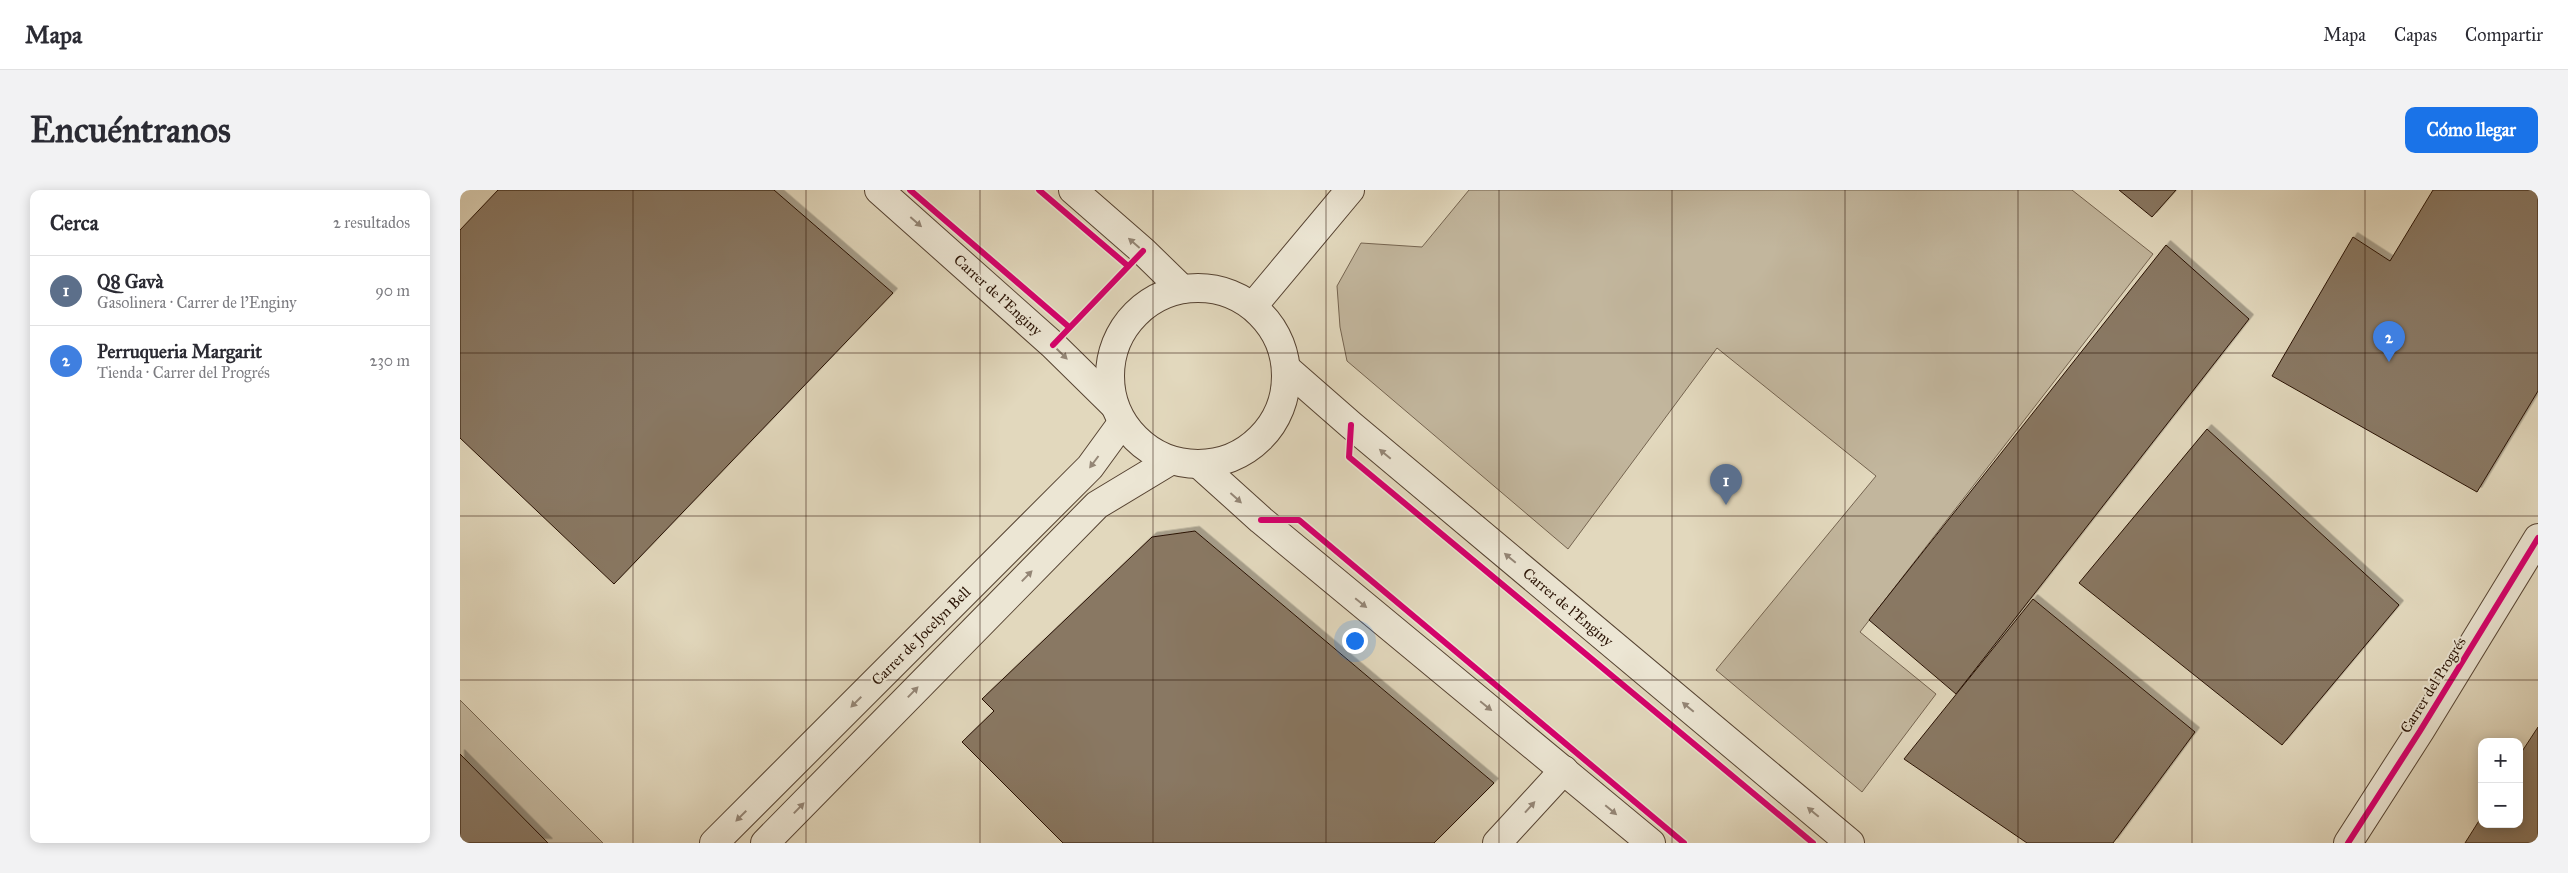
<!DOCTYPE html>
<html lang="es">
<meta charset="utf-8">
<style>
:root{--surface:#fff;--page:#f2f2f3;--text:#2b2b33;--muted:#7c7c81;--line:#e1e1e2;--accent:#1a73e8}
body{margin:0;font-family:"IM FELL Great Primer",serif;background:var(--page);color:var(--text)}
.controls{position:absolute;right:15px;bottom:15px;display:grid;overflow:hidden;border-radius:10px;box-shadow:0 2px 12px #0003}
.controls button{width:45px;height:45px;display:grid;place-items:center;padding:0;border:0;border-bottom:1px solid var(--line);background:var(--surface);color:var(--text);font:25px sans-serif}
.you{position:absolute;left:894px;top:450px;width:18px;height:18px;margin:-12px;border:4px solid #fff;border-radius:50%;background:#1a73e8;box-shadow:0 0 0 8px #1a73e833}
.badge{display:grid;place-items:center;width:32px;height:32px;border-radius:50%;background:var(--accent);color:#fff;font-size:16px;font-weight:700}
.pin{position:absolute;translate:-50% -41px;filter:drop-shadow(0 1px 2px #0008)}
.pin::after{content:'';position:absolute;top:26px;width:18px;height:15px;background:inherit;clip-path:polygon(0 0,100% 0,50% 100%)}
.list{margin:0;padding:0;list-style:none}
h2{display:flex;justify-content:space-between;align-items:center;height:65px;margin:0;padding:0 20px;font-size:21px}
h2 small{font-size:16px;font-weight:400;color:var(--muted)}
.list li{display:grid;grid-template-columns:32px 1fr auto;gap:15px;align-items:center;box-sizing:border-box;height:70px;padding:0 20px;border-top:1px solid var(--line)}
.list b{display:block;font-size:19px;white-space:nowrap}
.list p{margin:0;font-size:16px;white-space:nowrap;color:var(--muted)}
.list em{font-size:16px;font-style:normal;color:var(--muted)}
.map{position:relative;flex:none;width:2078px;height:653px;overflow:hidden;border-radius:10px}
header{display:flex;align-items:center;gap:30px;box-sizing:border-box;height:70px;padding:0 25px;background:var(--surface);border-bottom:1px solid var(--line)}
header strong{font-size:24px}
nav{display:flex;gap:28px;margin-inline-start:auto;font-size:18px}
.intro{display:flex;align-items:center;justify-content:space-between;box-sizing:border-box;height:120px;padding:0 30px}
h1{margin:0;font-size:35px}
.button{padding:12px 22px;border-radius:10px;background:var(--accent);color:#fff;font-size:18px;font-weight:700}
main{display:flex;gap:30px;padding:0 30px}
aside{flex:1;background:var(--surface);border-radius:10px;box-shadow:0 2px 12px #0003}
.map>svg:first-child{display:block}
.green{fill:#c2b69d;stroke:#756450}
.building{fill:#897864;stroke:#281103;filter:url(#shadow)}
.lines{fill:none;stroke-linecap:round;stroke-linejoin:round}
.minor-casing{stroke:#564332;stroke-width:30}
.minor{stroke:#ece6d4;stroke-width:28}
.cycleway-casing{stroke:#ece6d4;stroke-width:9}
.cycleway{stroke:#d6006c;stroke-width:6}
.oneway{fill:#948676}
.grid{fill:none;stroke:#281103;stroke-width:1;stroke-opacity:0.55}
.labels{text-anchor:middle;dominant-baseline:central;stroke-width:4;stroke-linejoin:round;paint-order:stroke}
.street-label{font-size:15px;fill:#281103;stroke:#ece6d4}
</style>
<header>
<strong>Mapa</strong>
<nav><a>Mapa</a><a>Capas</a><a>Compartir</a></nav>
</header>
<div class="intro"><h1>Encuéntranos</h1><a class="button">Cómo llegar</a></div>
<main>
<aside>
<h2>Cerca<small>2 resultados</small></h2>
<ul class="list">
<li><span class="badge" style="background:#5c6f8a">1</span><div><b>Q8 Gavà</b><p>Gasolinera · Carrer de l'Enginy</p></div><em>90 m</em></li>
<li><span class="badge" style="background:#3f7fe0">2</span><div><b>Perruqueria Margarit</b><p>Tienda · Carrer del Progrés</p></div><em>230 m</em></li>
</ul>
</aside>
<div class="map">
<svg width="2078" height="653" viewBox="0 0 2078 653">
<defs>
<filter id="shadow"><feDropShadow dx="4.5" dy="-4.5" stdDeviation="0" flood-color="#0004"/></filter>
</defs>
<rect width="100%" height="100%" fill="#e2d8bd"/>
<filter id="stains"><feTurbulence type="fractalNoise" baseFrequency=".004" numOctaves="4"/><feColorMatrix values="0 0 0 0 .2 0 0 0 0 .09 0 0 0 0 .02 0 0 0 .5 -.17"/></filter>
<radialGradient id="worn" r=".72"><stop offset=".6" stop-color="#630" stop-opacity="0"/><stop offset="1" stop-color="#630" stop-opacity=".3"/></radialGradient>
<g class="green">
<polygon points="1009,0 1612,0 1693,64 1400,442 1476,504 1402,602 1256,480 1416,286 1257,158 1108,359 887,171 880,137 877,96 901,53 962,57"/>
<polygon points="0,510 143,653 0,653"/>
</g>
<g class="building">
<polygon points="38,0 314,0 433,103 154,394 0,248 0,40"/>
<polygon points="1659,0 1716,0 1692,27"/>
<polygon points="1973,0 2078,0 2078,201 2017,302 1812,186 1893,47 1930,71"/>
<polygon points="1706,55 1789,129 1496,504 1409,430"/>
<polygon points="1747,239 1939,415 1822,555 1619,393"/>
<polygon points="735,341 1034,593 974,653 603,653 502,552 534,521 522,509 692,347"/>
<polygon points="1573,409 1735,542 1653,653 1567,653 1444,569"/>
<polygon points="2078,537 2078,653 2005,653 2022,626 2022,634 2059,634 2059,566"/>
<polygon points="0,564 88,653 0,653"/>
</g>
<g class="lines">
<defs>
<g id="minor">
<polyline points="419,0 593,155 653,214"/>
<polyline points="613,0 683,61 722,99"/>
<circle cx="738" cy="186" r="88"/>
<polyline points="793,116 890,0"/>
<polyline points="827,179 891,235 1390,653"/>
<polyline points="740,275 801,330 1191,653"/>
<polyline points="254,653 630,277 662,233"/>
<polyline points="305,653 637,315 710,271"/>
<polyline points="1037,653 1104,580"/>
<polyline points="1888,653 1960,541 2078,348"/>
</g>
</defs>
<use href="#minor" class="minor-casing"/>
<use href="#minor" class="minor"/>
<defs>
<g id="cycleway">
<polyline points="450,0 609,137"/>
<polyline points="579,0 668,76"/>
<polyline points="593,155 683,61"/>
<polyline points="891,235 889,267 1353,653"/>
<polyline points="801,330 839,330 1224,653"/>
<polyline points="1888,653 1960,541 2078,348"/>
</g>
</defs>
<use href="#cycleway" class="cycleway-casing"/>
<use href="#cycleway" class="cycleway"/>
</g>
<defs><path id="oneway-solid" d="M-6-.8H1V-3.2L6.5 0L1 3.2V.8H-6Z" transform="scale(1.25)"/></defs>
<g class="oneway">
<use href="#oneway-solid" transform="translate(456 32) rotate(41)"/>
<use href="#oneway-solid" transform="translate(674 53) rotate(-139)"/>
<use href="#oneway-solid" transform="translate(602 164) rotate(44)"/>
<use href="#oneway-solid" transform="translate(925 264) rotate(-140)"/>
<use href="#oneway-solid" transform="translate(634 272) rotate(127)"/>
<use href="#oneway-solid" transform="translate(776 308) rotate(42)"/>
<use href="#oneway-solid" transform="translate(1050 368) rotate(-140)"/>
<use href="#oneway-solid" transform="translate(567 386) rotate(-46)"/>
<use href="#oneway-solid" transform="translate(901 413) rotate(39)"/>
<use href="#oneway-solid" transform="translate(453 502) rotate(-46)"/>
<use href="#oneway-solid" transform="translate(396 512) rotate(135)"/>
<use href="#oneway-solid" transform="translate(1026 516) rotate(39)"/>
<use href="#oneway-solid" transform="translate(1228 517) rotate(-140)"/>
<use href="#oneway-solid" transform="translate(1070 617) rotate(-48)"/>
<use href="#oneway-solid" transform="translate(339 618) rotate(-46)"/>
<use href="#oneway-solid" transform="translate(1151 620) rotate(40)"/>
<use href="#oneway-solid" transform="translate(1353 622) rotate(-140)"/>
<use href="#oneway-solid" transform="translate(281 626) rotate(135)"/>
</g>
<path class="grid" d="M173,0v653M346,0v653M520,0v653M693,0v653M866,0v653M1039,0v653M1212,0v653M1385,0v653M1558,0v653M1732,0v653M1905,0v653M0,163h2078M0,326h2078M0,490h2078"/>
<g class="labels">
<g class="street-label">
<text transform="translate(538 105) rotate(42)">Carrer de l'Enginy</text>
<text transform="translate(1108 417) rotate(40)">Carrer de l'Enginy</text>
<text transform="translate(461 446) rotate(-45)">Carrer de Jocelyn Bell</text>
<text transform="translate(1973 495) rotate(-58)">Carrer del Progrés</text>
</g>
</g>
<rect width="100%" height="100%" filter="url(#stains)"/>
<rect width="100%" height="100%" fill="url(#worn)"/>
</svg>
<div class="controls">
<button>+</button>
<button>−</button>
</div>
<div class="you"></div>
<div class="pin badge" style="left:1266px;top:315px;background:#5c6f8a">1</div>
<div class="pin badge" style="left:1929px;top:172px;background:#3f7fe0">2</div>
</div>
</main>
